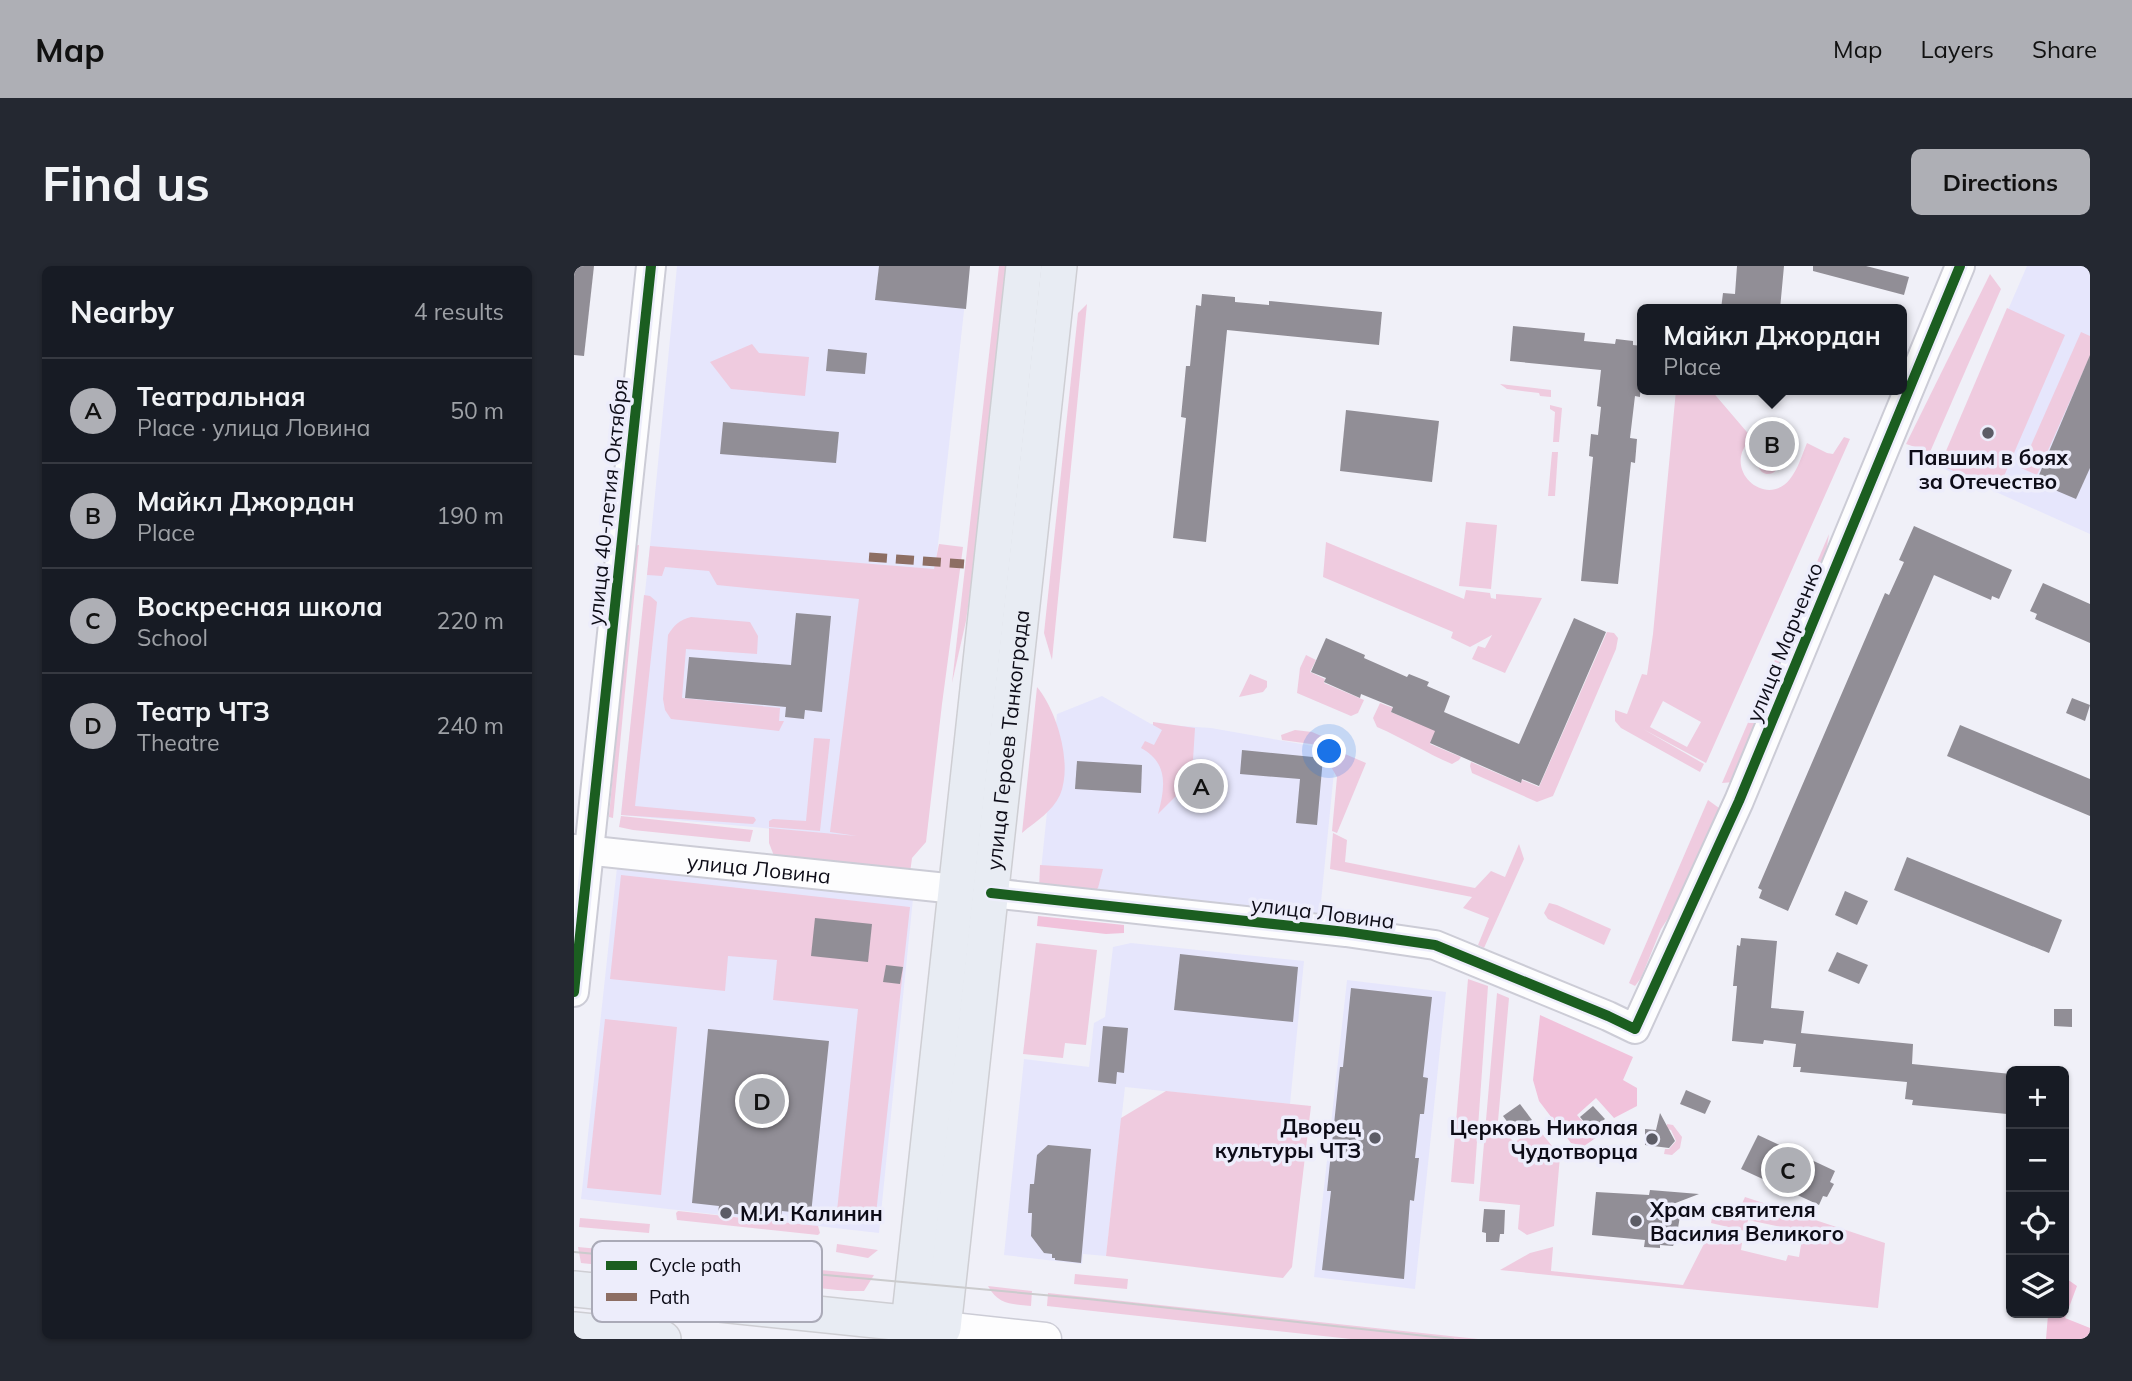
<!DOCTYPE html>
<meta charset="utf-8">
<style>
:root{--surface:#171b24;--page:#242831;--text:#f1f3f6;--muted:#9ea1a6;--line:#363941;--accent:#aeafb5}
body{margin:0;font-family:Mulish,sans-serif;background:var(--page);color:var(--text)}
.controls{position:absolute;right:21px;bottom:21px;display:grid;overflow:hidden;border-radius:10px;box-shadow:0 2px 5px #0004}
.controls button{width:63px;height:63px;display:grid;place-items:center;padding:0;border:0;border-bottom:2px solid var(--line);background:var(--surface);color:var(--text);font:35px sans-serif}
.you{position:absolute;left:756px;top:486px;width:24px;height:24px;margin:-18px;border:5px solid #fff;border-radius:50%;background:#1a73e8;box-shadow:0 0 0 10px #1a73e833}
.badge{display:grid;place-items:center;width:46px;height:46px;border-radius:50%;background:var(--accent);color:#111;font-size:23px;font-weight:700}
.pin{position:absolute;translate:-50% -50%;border:4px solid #fff;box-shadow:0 2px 7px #0006}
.popup{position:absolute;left:1063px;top:38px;width:270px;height:91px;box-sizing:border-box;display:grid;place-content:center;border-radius:10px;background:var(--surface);filter:drop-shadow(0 2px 5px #0005);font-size:23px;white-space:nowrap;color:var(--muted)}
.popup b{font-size:26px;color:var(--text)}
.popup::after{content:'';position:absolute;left:50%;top:100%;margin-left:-14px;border:14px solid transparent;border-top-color:var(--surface)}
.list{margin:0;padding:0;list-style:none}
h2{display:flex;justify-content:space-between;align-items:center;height:91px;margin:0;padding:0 28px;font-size:30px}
h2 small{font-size:23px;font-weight:400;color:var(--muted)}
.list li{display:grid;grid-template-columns:46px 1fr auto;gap:21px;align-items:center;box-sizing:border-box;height:105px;padding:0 28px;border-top:2px solid var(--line)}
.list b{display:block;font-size:26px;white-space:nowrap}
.list p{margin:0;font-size:23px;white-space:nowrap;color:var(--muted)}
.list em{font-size:23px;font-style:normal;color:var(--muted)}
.icon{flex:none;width:38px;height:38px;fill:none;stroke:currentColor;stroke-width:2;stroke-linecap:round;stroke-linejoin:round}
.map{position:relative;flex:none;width:1516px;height:1073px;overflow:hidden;border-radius:10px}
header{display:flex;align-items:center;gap:42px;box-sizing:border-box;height:98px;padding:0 35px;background:var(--accent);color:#111}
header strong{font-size:33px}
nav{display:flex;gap:38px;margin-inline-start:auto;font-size:24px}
.intro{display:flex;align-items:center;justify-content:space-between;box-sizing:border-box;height:168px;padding:0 42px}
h1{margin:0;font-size:49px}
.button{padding:18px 32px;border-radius:10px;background:var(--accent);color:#111;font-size:24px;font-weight:700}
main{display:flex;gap:42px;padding:0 42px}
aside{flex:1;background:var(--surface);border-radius:10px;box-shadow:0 2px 5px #0004}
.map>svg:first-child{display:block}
.built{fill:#e6e6fc}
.green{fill:#efcbdf;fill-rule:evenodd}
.forest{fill:#f1c2db}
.building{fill:#918e96}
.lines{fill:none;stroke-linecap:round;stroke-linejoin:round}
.tertiary-casing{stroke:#ccccd6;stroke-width:32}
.secondary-casing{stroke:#ccccd6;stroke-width:35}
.primary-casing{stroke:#ceced3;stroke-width:38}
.tertiary{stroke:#fdfdfe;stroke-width:28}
.secondary{stroke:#fdfdfe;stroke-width:32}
.primary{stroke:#e8ecf3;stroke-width:35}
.tram{stroke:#cbcbcd;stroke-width:2}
.quiet{stroke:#8d6e63;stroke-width:9;stroke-dasharray:18 9;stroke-linecap:butt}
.cycleway-casing{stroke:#ededfb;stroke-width:15}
.cycleway{stroke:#1b5e20;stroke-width:10}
.poi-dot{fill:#5c5c66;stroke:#ededfb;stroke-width:2.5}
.labels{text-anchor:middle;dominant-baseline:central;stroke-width:7;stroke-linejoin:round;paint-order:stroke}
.poi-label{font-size:21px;font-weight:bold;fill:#0d0c17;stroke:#ededfb;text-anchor:end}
.street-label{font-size:21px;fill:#0d0c17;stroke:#ededfb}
.key{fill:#ededfb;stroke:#aaaab7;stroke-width:2}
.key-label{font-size:19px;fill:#0d0c17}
</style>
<header>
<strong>Map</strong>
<nav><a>Map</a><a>Layers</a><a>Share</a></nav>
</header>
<div class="intro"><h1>Find us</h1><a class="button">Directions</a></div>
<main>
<aside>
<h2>Nearby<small>4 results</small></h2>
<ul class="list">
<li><span class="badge">A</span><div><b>Театральная</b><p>Place · улица Ловина</p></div><em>50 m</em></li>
<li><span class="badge">B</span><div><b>Майкл Джордан</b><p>Place</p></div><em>190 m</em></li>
<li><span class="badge">C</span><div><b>Воскресная школа</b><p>School</p></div><em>220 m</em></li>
<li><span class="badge">D</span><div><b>Театр ЧТЗ</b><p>Theatre</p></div><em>240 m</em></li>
</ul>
</aside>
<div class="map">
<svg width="1516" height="1073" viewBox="0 0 1516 1073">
<rect width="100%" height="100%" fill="#f0f0f8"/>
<g class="built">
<polygon points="103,0 395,0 331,575 47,549 76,280"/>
<polygon points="1453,0 1516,0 1516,268 1366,201"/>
<polygon points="528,430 577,458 637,462 744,481 760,506 745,656 465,624 483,448"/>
<polygon points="43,601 339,633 305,967 7,933"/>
<polygon points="557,677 730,695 716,838 551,821 532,990 509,988 508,998 430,989 450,793 515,801 520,757 531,751 539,681"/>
<polygon points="773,714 872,726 841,1023 740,1011"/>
</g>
<g class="green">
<polygon points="425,0 432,0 402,282 392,355 378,417"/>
<polygon points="1416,8 1427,23 1356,186 1332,178"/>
<polygon points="513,38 478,394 470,367 504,47"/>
<polygon points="1433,42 1491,69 1424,224 1366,199"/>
<polygon points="1507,66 1516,70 1516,90 1463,209 1447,202"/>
<polygon points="178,78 185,87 235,91 231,130 157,123 136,96"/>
<polygon points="926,118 977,124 977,131 966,130 965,127 933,123"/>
<path d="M1102,124h35l41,48c-33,30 14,72 38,41 8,-10 12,-24 17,-36l20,10 6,1 11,-17 6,2 -144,324 -63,-34 61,35 -4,8 -79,-44 -6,-7v-11l12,4 15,-40 5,1 6,-41zM1089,435l38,21 -14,25 -37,-20z"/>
<polygon points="976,139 988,142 985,176 979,176 981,146 976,143"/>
<path d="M1193,169l9,1c6,7 5,24 1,33 -4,7 -16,7 -18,-2 0,0 1,-11 1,-11 2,-8 1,-15 7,-21z"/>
<polygon points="978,186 984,186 981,230 974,230"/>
<polygon points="892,256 923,259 917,323 885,320"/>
<polygon points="1255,268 1250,299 1160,516 1148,517"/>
<polygon points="752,276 890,333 892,324 916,327 917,332 922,333 922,328 968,332 931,407 898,393 904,380 911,382 918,369 896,381 877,372 879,366 749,311"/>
<polygon points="365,278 389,281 368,438 352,576 338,592 336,607 202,595 195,577 195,562 283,570 256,566 285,333 143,319 135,305 91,301 88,310 73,309 76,280 360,303"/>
<polygon points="65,279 39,552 35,551 59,280"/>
<polygon points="70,329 76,330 83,336 61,540 180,551 182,554 179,558 47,549"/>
<path d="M117,351l59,5 8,14 -1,18 -71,-5 -4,49 98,10 -1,13h5l-5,10 -108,-12 -6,-9 -2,-11 5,-64c6,-10 11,-15 23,-18z"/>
<polygon points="1033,366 1040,367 1044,372 1042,383 979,530 963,536 898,507 896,500 897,496 946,517 948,514 965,521"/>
<polygon points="732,389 742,394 736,406 751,413 750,417 790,434 784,447 777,450 723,427 726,402"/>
<polygon points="676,408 693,415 693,421 689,426 665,431"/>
<path d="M463,421c20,24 36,77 23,108 -8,17 -24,26 -38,38z"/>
<path d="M806,437l13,5 -2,4 20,9 26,6 -7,17 31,13 -2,3 -7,4c-26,-11 -49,-26 -75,-37l-4,-9z"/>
<path d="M579,456l42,6 -2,32 -12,12 -2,21 -21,21c7,-26 11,-51 -17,-66l4,-7 9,4 8,-15 -9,-5z"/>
<polygon points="721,464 738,466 759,475 757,482 792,497 763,567 758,565 763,511 744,479 708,474 707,469"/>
<polygon points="240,472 256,473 246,565 195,561 195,555 199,553 232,555"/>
<polygon points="1134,534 1145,542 1146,553 1116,619 1087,663 1067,712 1061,720 1055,717"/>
<polygon points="47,550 179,564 176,576 59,564 45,561"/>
<polygon points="759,567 773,574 771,596 901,622 917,605 931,611 945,578 950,593 910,682 904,679 915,652 889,642 898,631 756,603"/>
<polygon points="466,599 529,603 524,622 518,627 465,624"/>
<polygon points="47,609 336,641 302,948 263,945 284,743 199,734 203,694 154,690 151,725 36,713"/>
<polygon points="975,637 983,639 1037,663 1030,679 974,653 970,647"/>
<polygon points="462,677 523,684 512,779 491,777 489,792 449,788"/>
<polygon points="894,713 914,720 900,918 877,916"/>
<polygon points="923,727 935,732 924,855 940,877 962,860 986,890 980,960 953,969 944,963 946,939 905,935"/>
<polygon points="31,753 103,761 87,929 13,922"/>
<polygon points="592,825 737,840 718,1001 709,1012 532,990 547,852"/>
<polygon points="1093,858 1099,859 1108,871 1106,882 1098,889 1090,888 1091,883 1095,883 1102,875 1097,864 1093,863"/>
<polygon points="1171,931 1311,977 1304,1042 926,1004 956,987 979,981 977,1005 1109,1019 1135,968 1168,977 1167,984 1212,995 1214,989 1225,991 1228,973 1220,970 1216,963 1174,954 1171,965 1137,957 1140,941 1165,944"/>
<polygon points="104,945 244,960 246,967 244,969 103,954 102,947"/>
<polygon points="6,952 76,958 75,967 5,961"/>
<polygon points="263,978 304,984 294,992 262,986"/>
<polygon points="4,981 300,1009 290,1025 273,1025 7,997"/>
<polygon points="501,1008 554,1013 553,1023 500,1018"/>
<path d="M414,1020l44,5 -1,15c-19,-2 -33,-1 -43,-20z"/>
<polygon points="474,1027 904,1073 777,1073 473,1040"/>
</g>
<g class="forest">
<polygon points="464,650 550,659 550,667 532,668 463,660"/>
<polygon points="966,749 1059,791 1049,814 1063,822 1063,840 1040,852 1022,832 1003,849 1020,869 1027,864 1029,867 1010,880 997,877 965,835 959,814"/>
<polygon points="1490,1011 1503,1020 1491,1052 1516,1062 1516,1073 1472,1073 1474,1049 1460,1047 1490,1047"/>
</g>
<g class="building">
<polygon points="0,0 20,0 10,90 0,89"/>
<polygon points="305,0 396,0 392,43 301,34"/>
<polygon points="1163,0 1210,0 1206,43 1147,43 1149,27 1161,28"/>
<polygon points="1239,0 1292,0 1335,11 1330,29 1239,5"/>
<polygon points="628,28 661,31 661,36 695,39 695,35 808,46 805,79 653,64 632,276 599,272 612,152 607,151 612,100 616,100 622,39 627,40"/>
<polygon points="939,60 1011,67 1010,75 1041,78 1042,73 1059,75 1059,79 1068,80 1066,131 1061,130 1056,172 1063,173 1061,197 1057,196 1044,318 1007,315 1019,191 1015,190 1017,168 1024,169 1027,141 1023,140 1027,104 936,95"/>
<polygon points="254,83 293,87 291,108 252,105"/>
<polygon points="1516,89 1516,202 1502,233 1462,216"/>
<polygon points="772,144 865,155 858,216 766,205"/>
<polygon points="149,156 265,166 262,197 146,188"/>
<polygon points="1340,260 1438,304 1425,333 1418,330 1417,334 1360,309 1214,645 1185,632 1188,624 1184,622 1311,327 1315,329 1330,296 1325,294"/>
<polygon points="1469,317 1516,338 1516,377 1461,353 1463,348 1456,345"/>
<polygon points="222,347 257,350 248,446 231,444 230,453 211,451 212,441 111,432 115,391 217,399"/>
<polygon points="1000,352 1032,366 965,520 948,513 947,517 856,477 861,465 817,446 819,441 787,428 786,432 750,416 752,412 737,406 752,372 791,389 790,392 833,411 835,408 855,416 853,420 876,430 870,446 945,478"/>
<polygon points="1498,432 1516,439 1511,455 1492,447"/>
<polygon points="1386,459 1516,513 1516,550 1373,490"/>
<polygon points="668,484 749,492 743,559 722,557 726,513 666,508"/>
<polygon points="503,495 568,499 567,527 501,523"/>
<polygon points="617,501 640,504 636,539 613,536"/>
<polygon points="1333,591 1488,654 1475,687 1320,624"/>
<polygon points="1271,625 1294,635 1283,659 1261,649"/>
<polygon points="241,652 298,658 294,696 237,690"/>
<polygon points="1167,672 1203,675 1197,742 1230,745 1227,767 1339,778 1338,798 1437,808 1437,843 1434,843 1433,848 1338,839 1339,834 1331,833 1333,816 1226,806 1227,801 1219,801 1222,778 1190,774 1189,778 1158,775 1163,720 1159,720 1163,679 1166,680"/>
<polygon points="1263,686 1294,699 1285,718 1254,705"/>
<polygon points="606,688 724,701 719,756 600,744"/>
<polygon points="312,699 329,701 326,718 309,716"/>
<polygon points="777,722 858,731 849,811 854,812 850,848 846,848 841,892 845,892 840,935 836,934 830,1013 748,1004 757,925 753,925 766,801 769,801"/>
<polygon points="1480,743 1498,743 1498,761 1480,760"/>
<polygon points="529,760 554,762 550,807 543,806 542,818 524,816"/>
<polygon points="134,763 255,775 237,948 208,945 207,953 144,946 145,940 118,937"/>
<polygon points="1112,824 1137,835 1131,848 1106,838"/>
<polygon points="946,838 958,854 941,866 929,850"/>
<polygon points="1019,840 1031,853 1017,864 1006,851"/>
<polygon points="1086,847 1101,875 1095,882 1071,879 1071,863 1082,864"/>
<polygon points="1184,869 1261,905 1256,916 1260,918 1253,931 1249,930 1245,939 1167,903"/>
<polygon points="474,879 517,883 507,997 481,994 481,992 478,992 478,988 470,987 457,970 458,947 454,947 456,918 460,918 463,889"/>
<polygon points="1076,924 1125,928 1099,938 1106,950 1102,974 1099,980 1086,979 1086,982 1070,981 1071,974 1018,969 1022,926 1075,929"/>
<polygon points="910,943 931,944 930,968 926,968 925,976 912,976 912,967 908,966"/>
</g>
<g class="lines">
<defs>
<g id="tertiary">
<path id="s1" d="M0,583l382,40"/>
<polyline points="417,627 772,666 861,679 1034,750 1061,763 1165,535 1386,0"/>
<polyline points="0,726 77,0"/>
</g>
<polyline id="secondary" points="369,1062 471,1073"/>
<g id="primary">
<polyline points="0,1023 359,1060"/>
<polyline points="0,1064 89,1073"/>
<polyline points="341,1073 335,1058 450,0"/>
<path id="s2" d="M363,1073l6,-11 116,-1062"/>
</g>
</defs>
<use href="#tertiary" class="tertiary-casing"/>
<use href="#secondary" class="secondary-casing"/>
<use href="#primary" class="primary-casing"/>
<use href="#tertiary" class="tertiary"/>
<use href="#secondary" class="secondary"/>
<use href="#primary" class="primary"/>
<polyline class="tram" points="0,986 514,1033 879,1073"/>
<polyline class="quiet" points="295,291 390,298"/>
<defs>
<g id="cycleway">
<polyline points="417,627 772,666 861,679 1034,750 1061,763 1165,535 1386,0"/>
<polyline points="0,726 77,0"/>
</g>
</defs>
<use href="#cycleway" class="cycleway-casing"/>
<use href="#cycleway" class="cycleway"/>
</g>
<g class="poi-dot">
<circle cx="1414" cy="167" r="7"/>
<circle cx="801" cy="872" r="7"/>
<circle cx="1078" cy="873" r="7"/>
<circle cx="152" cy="947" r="7"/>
<circle cx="1062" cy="955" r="7"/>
</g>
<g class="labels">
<g class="poi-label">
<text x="1414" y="191" text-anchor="middle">Павшим в боях<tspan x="1414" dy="24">за Отечество</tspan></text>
<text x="787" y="860">Дворец<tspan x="787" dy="24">культуры ЧТЗ</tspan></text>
<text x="1064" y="861">Церковь Николая<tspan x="1064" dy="24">Чудотворца</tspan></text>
<text x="1076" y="943" text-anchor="start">Храм святителя<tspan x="1076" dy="24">Василия Великого</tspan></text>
<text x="166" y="947" text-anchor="start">М.И. Калинин</text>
</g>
<g class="street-label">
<text transform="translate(33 236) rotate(-84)">улица 40-летия Октября</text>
<text transform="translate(1210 376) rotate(-68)">улица Марченко</text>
<text stroke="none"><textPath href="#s2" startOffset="604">улица Героев Танкограда</textPath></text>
<text stroke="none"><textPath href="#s1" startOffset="186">улица Ловина</textPath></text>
<text transform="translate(749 646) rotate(7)">улица Ловина</text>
</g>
</g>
<rect x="18" y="975" width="230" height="81" rx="10" class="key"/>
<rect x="32" y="995" width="31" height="9" fill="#1b5e20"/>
<rect x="32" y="1027" width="31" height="8" fill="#8d6e63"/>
<g class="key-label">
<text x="75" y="1006">Cycle path</text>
<text x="75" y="1038">Path</text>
</g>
</svg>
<div class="controls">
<button>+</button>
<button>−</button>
<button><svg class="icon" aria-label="locate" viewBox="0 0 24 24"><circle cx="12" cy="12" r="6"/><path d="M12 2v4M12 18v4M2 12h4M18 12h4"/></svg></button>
<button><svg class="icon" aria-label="layers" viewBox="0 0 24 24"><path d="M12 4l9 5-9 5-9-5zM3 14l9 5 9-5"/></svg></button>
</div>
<div class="you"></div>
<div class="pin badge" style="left:627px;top:520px">A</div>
<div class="pin badge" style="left:1198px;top:178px">B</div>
<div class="popup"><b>Майкл Джордан</b>Place</div>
<div class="pin badge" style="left:1214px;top:904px">C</div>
<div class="pin badge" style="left:188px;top:835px">D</div>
</div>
</main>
